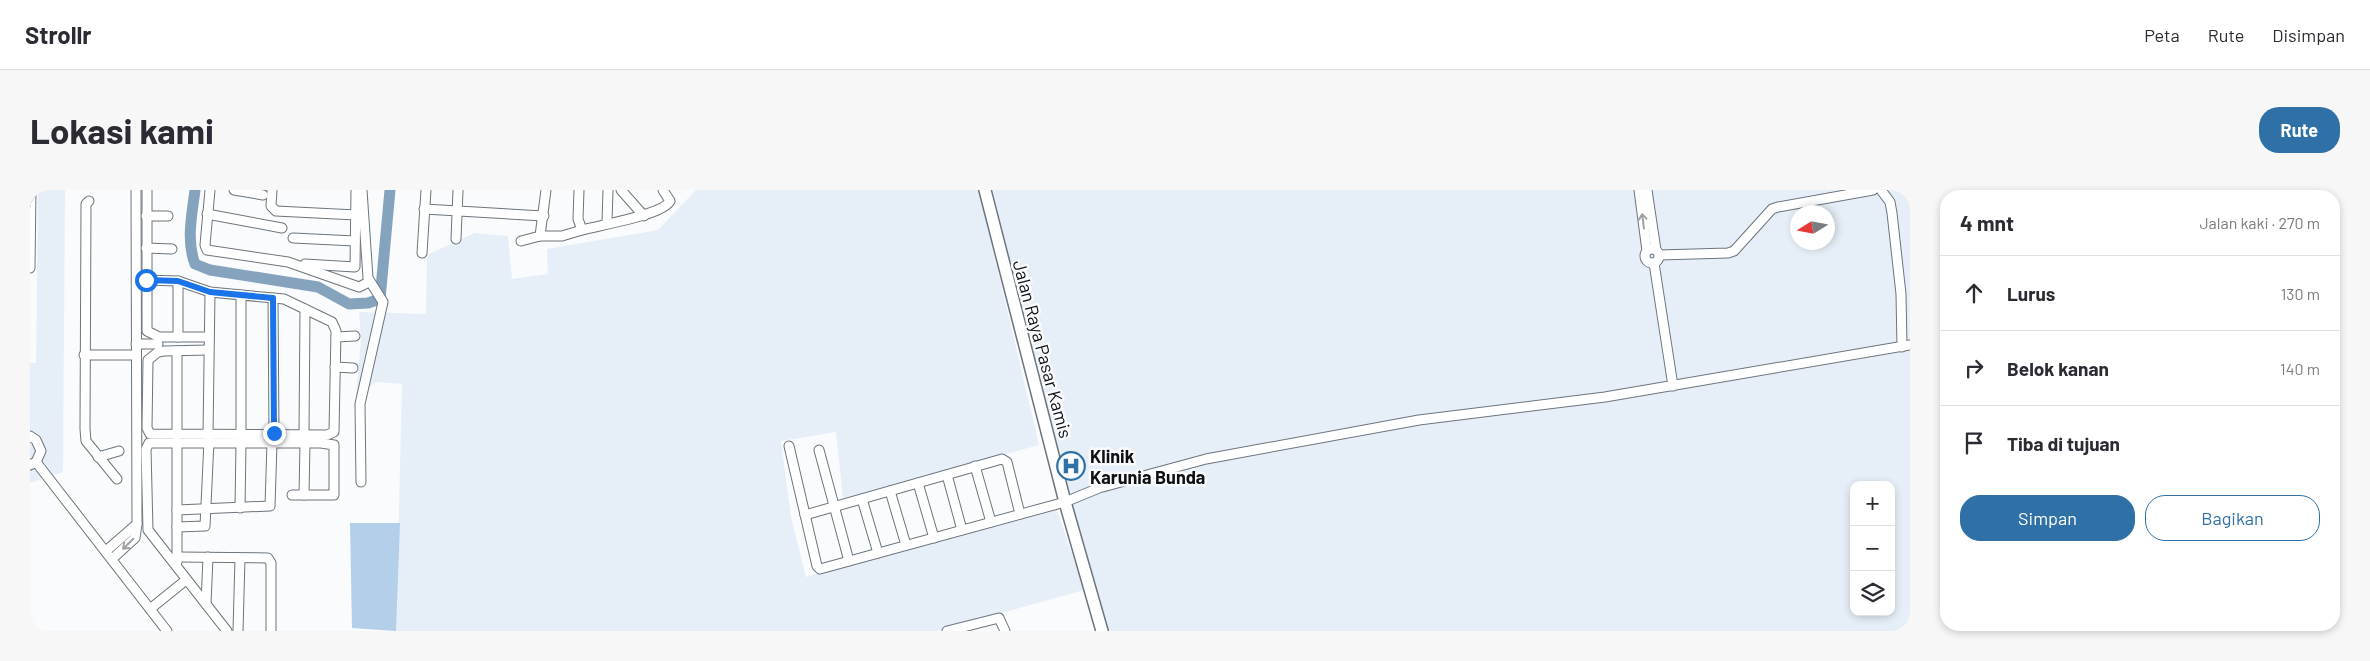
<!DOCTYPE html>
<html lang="id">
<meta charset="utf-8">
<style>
:root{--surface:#fff;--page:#f7f7f7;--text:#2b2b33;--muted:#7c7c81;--line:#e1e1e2;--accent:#2f71a7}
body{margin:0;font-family:Barlow,sans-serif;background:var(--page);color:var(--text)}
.controls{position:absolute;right:15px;bottom:15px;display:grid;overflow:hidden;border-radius:10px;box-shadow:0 2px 8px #0003}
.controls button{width:45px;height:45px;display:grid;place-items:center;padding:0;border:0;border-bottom:1px solid var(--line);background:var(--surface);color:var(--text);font:25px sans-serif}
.compass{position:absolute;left:1760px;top:15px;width:45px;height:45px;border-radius:50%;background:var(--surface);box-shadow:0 2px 8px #0003;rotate:259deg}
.stop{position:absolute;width:15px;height:15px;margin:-11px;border:4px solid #1a73e8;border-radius:50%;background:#fff}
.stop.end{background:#1a73e8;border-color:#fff;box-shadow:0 1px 5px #0008}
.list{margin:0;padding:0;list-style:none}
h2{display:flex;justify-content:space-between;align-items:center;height:65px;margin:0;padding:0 20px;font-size:21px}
h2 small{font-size:16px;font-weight:400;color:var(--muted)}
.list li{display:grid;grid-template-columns:32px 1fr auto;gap:15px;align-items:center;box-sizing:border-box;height:75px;padding:0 20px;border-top:1px solid var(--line)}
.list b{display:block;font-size:19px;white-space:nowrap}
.list em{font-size:16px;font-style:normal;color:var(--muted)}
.actions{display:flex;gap:10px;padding:15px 20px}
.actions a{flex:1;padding:11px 0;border:1px solid var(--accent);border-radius:20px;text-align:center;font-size:18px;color:var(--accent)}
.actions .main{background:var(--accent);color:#fff}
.icon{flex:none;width:28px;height:28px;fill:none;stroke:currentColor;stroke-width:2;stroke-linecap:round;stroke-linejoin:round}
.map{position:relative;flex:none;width:1880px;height:441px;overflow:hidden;border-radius:20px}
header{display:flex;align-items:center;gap:30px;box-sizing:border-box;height:70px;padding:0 25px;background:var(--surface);border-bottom:1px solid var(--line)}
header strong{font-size:24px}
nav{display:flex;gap:28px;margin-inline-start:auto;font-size:18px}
.intro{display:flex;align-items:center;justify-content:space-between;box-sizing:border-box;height:120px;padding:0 30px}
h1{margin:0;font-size:35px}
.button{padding:12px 22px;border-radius:20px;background:var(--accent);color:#fff;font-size:18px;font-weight:700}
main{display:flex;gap:30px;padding:0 30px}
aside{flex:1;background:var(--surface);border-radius:20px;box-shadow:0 2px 8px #0003}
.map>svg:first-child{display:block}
.built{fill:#e6eff7;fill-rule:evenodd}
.green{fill:#b3cfe9}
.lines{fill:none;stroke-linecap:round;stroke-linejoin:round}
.river{stroke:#86a3be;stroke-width:11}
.minor-casing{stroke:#6c757d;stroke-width:11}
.major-casing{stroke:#6c757d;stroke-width:14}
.minor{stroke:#fff;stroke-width:9}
.major{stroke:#fff;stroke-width:11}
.oneway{stroke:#9fa0a1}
.route{stroke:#1a73e8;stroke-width:6}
.labels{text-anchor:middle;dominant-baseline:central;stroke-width:5;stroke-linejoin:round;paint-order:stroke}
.street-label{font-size:18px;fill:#0e1114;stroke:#f9fbfd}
.poi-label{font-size:18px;font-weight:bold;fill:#0e1114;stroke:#f9fbfd;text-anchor:start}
</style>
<header>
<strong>Strollr</strong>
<nav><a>Peta</a><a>Rute</a><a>Disimpan</a></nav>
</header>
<div class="intro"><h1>Lokasi kami</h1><a class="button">Rute</a></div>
<main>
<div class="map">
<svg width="1880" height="441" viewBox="0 0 1880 441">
<rect width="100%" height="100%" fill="#f9fbfd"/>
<g class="built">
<polygon points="8,0 35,0 33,282 0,293 0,173 6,173"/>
<polygon points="666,0 949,0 1009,255 813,309 806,242 751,251 761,327 776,387 1027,320 1054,400 908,441 366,441 372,194 346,192 326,208 331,149 329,122 396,124 397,65 445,43 478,46 482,89 518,84 517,59 628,40"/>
<path d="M963,0h917v441h-804l-54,-189zM1768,22h30v30h-30zM1824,295h37v127h-37z"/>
</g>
<polygon class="green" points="320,333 370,333 366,441 322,438"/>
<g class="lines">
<path class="river" d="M165,0c-3,24 -9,51 0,74l15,6 108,17 31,17 19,-1 12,-4 10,-109"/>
<defs>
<g id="minor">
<polyline points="117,0 117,141 129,147 178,147"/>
<polyline points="180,0 175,55 177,60 258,72 329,97 339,92"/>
<polyline points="204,0 233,5"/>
<polyline points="242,0 241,16 246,21 326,25"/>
<path d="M549,0l-1,29 4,11c18,-5 81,-15 88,-29l-7,-11"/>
<polyline points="591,0 614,26"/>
<polyline points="1609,0 1617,61"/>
<polyline points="1617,0 1626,60"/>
<polyline points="1851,0 1860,12 1862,23 1871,104 1872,157"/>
<polyline points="59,11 56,14 55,239 56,251 87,289"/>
<polyline points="394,19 514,26"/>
<polyline points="177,24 252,38"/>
<polyline points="116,26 138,26"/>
<polyline points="577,32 578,0"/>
<polyline points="510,46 532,46 552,40"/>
<polyline points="263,48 325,51"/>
<polyline points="426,49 428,0"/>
<polyline points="491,51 510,46 516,0"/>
<polyline points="116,58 142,59"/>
<circle cx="1622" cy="66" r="7"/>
<polyline points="392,63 396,0"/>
<polyline points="1629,65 1698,63 1704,61 1742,19 1748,17 1843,0"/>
<polyline points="1624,73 1643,196"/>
<polyline points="275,74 325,77 326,0"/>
<polyline points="0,78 1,0"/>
<polyline points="116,90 148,91 180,102 254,109 302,132 306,141 304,242 297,245 120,244 117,238 118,170 128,162 134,161 178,160"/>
<polyline points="243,108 244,243"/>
<polyline points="148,147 148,91"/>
<polyline points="306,147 325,146"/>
<polyline points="106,154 128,154"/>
<polyline points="54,165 106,165"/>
<polyline points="305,177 323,178"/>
<polyline points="147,244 147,161"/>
<polyline points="274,244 275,119"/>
<polyline points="178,245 180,102"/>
<polyline points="211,245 211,105"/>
<polyline points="0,246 6,250 11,261 6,272 0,275"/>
<polyline points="759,256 787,376 790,379 1035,312 1069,298 1176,269 1389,230 1575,207 1880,155"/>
<polyline points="789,260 819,371"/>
<polyline points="68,267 89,261"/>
<polyline points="6,272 137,441"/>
<polyline points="945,276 961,332"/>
<polyline points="917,285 932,340"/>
<polyline points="331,292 330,214 353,112 338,88 332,0"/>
<polyline points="888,293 904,348"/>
<polyline points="860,301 876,355"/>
<polyline points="274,305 275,253"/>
<polyline points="832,309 848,363"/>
<polyline points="210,318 211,253"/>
<polyline points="147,320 240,316 242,253"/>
<polyline points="775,325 972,269 977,272 990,324"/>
<polyline points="147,337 175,336 179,251"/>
<polyline points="76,361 107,334"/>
<polyline points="148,367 238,368 241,373 241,441"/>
<polyline points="82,369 105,348 107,334 106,0"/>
<polyline points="147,372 147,252"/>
<polyline points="176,414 178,367"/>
<polyline points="120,419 156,390"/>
<polyline points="197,441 118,340 116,259 119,253 291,253 304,255 304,305 262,305"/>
<polyline points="208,441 210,368"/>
<polyline points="917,441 969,428 975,441"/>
</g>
<polyline id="major" points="955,0 1035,312 1072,441"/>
</defs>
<use href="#minor" class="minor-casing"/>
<use href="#major" class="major-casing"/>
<use href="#minor" class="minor"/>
<use href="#major" class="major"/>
</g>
<defs><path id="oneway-shaft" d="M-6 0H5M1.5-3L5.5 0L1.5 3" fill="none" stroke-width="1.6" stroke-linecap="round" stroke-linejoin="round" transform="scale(1.25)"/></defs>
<g class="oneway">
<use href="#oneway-shaft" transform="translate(1613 31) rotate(-97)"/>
<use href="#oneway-shaft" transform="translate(98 354) rotate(135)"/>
</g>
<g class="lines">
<polyline class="route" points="116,90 148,91 180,102 243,108 244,243"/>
</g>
<defs>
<symbol id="hospital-ring" viewBox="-11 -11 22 22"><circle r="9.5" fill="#f9fbfd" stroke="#2f71a7" stroke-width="1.5"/><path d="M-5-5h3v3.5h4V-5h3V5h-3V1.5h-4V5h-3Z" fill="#2f71a7"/></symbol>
</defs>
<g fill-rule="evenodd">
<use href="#hospital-ring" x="1025" y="260" width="32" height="32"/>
</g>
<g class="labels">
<g class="street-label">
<text transform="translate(1013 159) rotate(75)">Jalan Raya Pasar Kamis</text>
</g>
<g class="poi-label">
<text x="1060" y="266">Klinik<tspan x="1060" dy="21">Karunia Bunda</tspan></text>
</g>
</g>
</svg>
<div class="controls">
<button>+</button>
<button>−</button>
<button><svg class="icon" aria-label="layers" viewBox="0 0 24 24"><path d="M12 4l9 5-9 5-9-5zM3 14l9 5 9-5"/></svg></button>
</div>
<svg class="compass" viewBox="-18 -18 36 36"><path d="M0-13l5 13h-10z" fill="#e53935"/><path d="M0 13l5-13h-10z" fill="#7c7c81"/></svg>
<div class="stop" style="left:116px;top:90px"></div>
<div class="stop end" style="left:244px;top:243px"></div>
</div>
<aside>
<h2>4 mnt<small>Jalan kaki · 270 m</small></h2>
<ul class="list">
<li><svg class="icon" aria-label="ahead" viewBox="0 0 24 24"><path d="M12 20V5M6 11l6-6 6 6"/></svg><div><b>Lurus</b></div><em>130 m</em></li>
<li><svg class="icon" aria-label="right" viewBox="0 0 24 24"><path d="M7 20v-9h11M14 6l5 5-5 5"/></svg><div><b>Belok kanan</b></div><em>140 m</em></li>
<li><svg class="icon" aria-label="arrive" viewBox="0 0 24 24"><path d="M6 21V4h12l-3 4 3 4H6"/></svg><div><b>Tiba di tujuan</b></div></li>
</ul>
<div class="actions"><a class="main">Simpan</a><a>Bagikan</a></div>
</aside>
</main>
